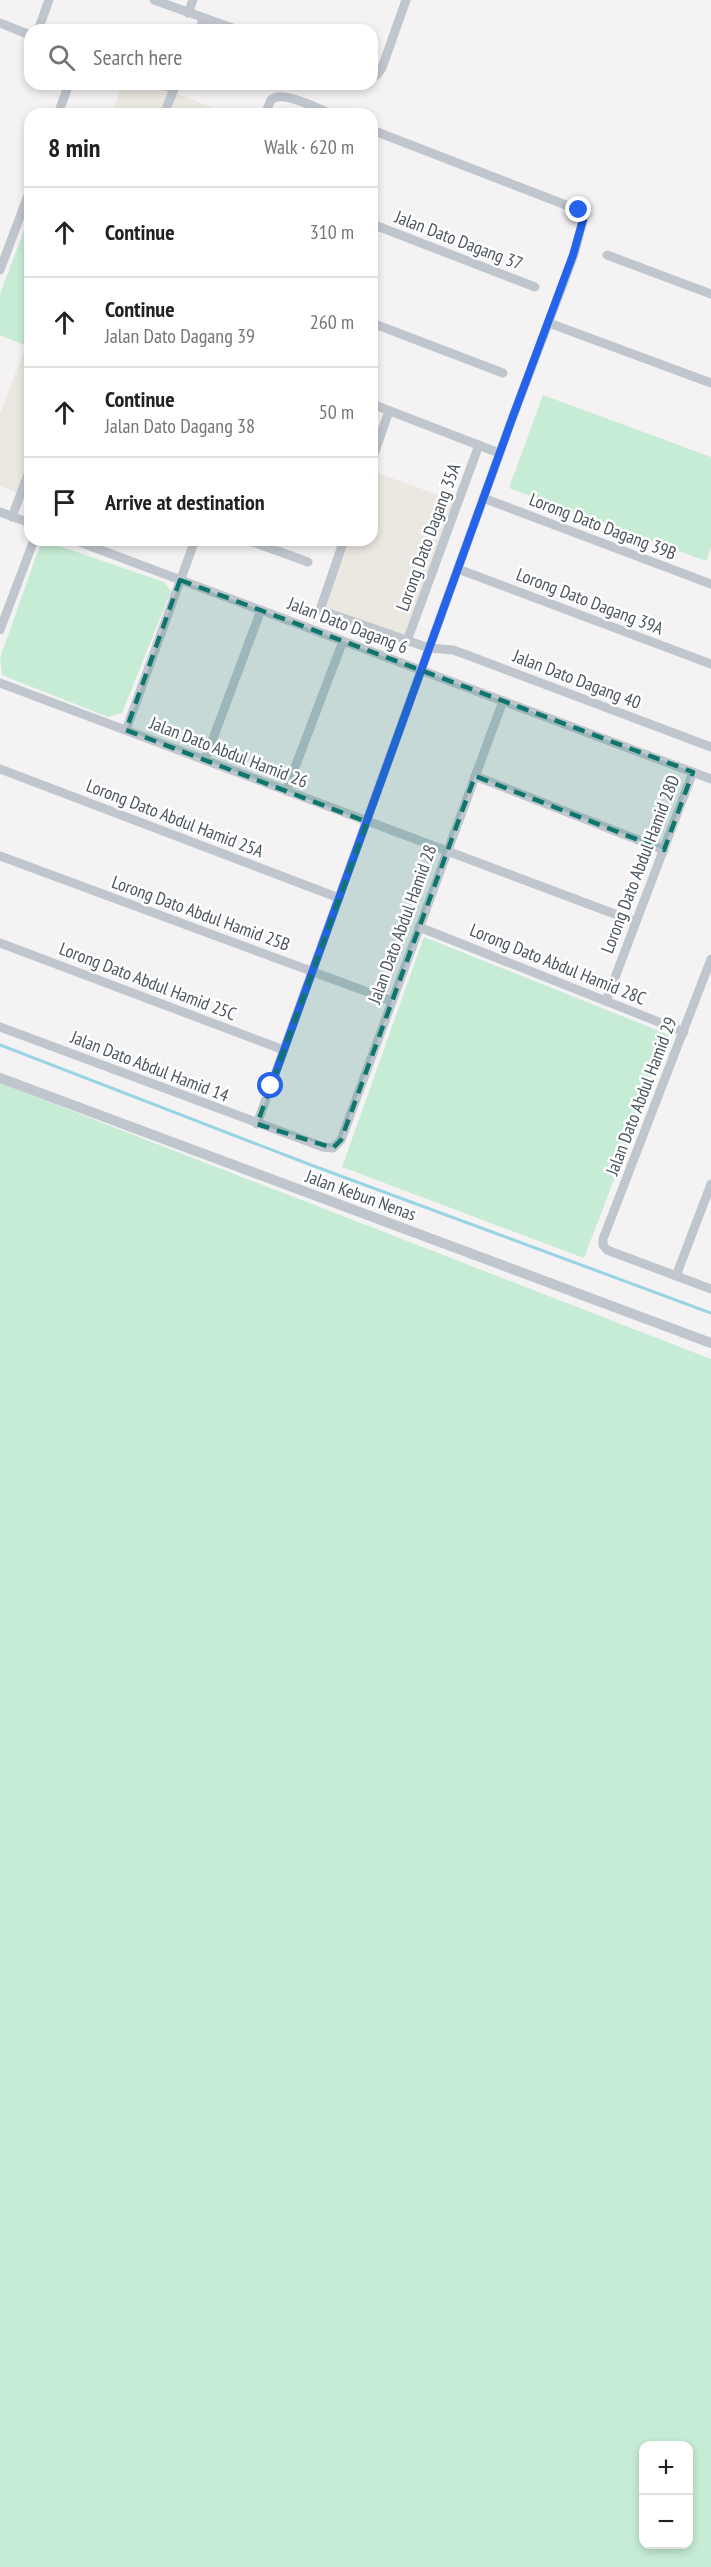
<!DOCTYPE html>
<meta charset="utf-8">
<style>
:root{--surface:#fff;--page:#f6f6f6;--text:#202124;--muted:#757577;--line:#e0e0e0}
body{margin:0;font-family:"PT Sans Narrow",sans-serif;background:var(--page);color:var(--text)}
.controls{position:absolute;right:18px;bottom:18px;display:grid;overflow:hidden;border-radius:12px;box-shadow:0 3px 9px #0003}
.controls button{width:54px;height:54px;display:grid;place-items:center;padding:0;border:0;border-bottom:2px solid var(--line);background:var(--surface);color:var(--text);font:30px sans-serif}
.stop{position:absolute;width:18px;height:18px;margin:-14px;border:4px solid #2563eb;border-radius:50%;background:#fff}
.stop.end{background:#2563eb;border-color:#fff;box-shadow:0 2px 6px #0008}
.list{margin:0;padding:0;list-style:none}
h2{display:flex;justify-content:space-between;align-items:center;height:78px;margin:0;padding:0 24px;font-size:26px}
h2 small{font-size:20px;font-weight:400;color:var(--muted)}
.list li{display:grid;grid-template-columns:39px 1fr auto;gap:18px;align-items:center;box-sizing:border-box;height:90px;padding:0 24px;border-top:2px solid var(--line)}
.list b{display:block;font-size:22px;white-space:nowrap}
.list p{margin:0;font-size:20px;white-space:nowrap;color:var(--muted)}
.list em{font-size:20px;font-style:normal;color:var(--muted)}
.icon{flex:none;width:33px;height:33px;fill:none;stroke:currentColor;stroke-width:2;stroke-linecap:round;stroke-linejoin:round}
.map{position:relative;flex:none;width:711px;height:2567px;overflow:hidden}
.search{position:absolute;background:var(--surface);box-shadow:0 3px 9px #0003;left:24px;top:24px;width:354px;height:66px;display:flex;align-items:center;gap:15px;box-sizing:border-box;padding:0 21px;border-radius:18px;color:var(--muted);font-size:22px}
.panel{position:absolute;background:var(--surface);box-shadow:0 3px 9px #0003;left:24px;top:108px;width:354px;height:438px;border-radius:18px}
.map>svg:first-child{display:block}
.commercial{fill:#eae8e0}
.green{fill:#c6ecd5;fill-rule:evenodd}
.lines{fill:none;stroke-linecap:round;stroke-linejoin:round}
.stream{stroke:#98d5e4;stroke-width:3}
.minor{stroke:#c0c6cd;stroke-width:9}
.tertiary{stroke:#c0c6cd;stroke-width:10}
.route{stroke:#2563eb;stroke-width:8}
.marked{fill:#0f766e;fill-opacity:0.2;stroke:#0f766e;stroke-width:4.5;stroke-dasharray:12 8;stroke-linejoin:round}
.labels{text-anchor:middle;dominant-baseline:central;stroke-width:5;stroke-linejoin:round;paint-order:stroke}
.street-label{font-size:18px;fill:#4c555e;stroke:#fff}
</style>
<div class="map">
<svg width="711" height="2567" viewBox="0 0 711 2567">
<rect width="100%" height="100%" fill="#f4f2f2"/>
<g class="commercial">
<polygon points="122,84 150,84 217,109 215,114 112,114"/>
<polygon points="30,335 30,497 0,486 0,414"/>
<polygon points="372,471 455,501 405,636 325,607 348,540 372,540"/>
</g>
<g class="green">
<polygon points="24,230 30,232 30,338 27,346 0,335 0,294"/>
<polygon points="543,395 711,457 711,547 706,561 509,488"/>
<polygon points="42,540 164,582 171,591 122,713 108,717 2,675 0,658"/>
<polygon points="424,937 669,1035 584,1258 342,1167"/>
<path d="M0,1083l711,276v1208h-711zM644,2446h44v98h-44z"/>
</g>
<g class="lines">
<polyline class="stream" points="0,1045 311,1165 711,1313"/>
<g class="minor">
<polyline points="154,0 238,30"/>
<polyline points="188,13 193,0"/>
<polyline points="0,23 30,35"/>
<polyline points="38,30 49,0"/>
<polyline points="199,30 204,18"/>
<polyline points="372,76 377,75 382,68 406,0"/>
<polyline points="162,84 174,89"/>
<polyline points="58,114 69,84"/>
<polyline points="164,114 176,84"/>
<path d="M265,114c2,-4 4,-10 6,-14 10,-11 48,9 60,14"/>
<polyline points="372,224 535,287"/>
<polyline points="607,255 711,294"/>
<polyline points="0,270 30,190"/>
<polyline points="372,323 503,373"/>
<polyline points="549,323 711,383"/>
<polyline points="372,404 499,453"/>
<polyline points="372,460 389,411"/>
<polyline points="483,498 711,584"/>
<polyline points="0,512 30,523"/>
<polyline points="12,517 30,469"/>
<polyline points="74,540 711,779"/>
<polyline points="247,540 308,562"/>
<polyline points="344,540 320,610 429,648 453,650 467,655 711,747"/>
<polyline points="458,569 711,664"/>
<polyline points="0,630 34,540"/>
<polyline points="407,641 479,445"/>
<polyline points="0,683 636,922"/>
<polyline points="126,730 195,540"/>
<polyline points="205,760 261,610"/>
<polyline points="0,769 339,898"/>
<polyline points="475,776 664,850"/>
<polyline points="286,791 343,641"/>
<polyline points="0,856 392,1001"/>
<polyline points="419,927 684,1032"/>
<polyline points="0,943 284,1050"/>
<polyline points="711,959 603,1239 603,1245 607,1250 711,1289"/>
<polyline points="606,1001 693,772"/>
<polyline points="0,1027 323,1147 333,1148 341,1140 503,701"/>
<polyline points="257,1124 512,419 574,255 583,220 579,210 372,130"/>
<polyline points="676,1276 711,1184"/>
</g>
<polyline class="tertiary" points="0,1078 711,1343"/>
</g>
<g class="lines">
<polyline class="route" points="271,1086 512,419 573,255 583,220 579,210"/>
</g>
<path class="marked" d="M180,580l513,192 -29,78 -189,-74 -134,364 -8,8 -76,-24 110,-302 -241,-92z"/>
<g class="labels">
<g class="street-label">
<text transform="translate(459 240) rotate(21)">Jalan Dato Dagang 37</text>
<text transform="translate(603 526) rotate(21)">Lorong Dato Dagang 39B</text>
<text transform="translate(428 537) rotate(-70)">Lorong Dato Dagang 35A</text>
<text transform="translate(590 601) rotate(21)">Lorong Dato Dagang 39A</text>
<text transform="translate(348 625) rotate(21)">Jalan Dato Dagang 6</text>
<text transform="translate(577 679) rotate(21)">Jalan Dato Dagang 40</text>
<text transform="translate(229 752) rotate(21)">Jalan Dato Abdul Hamid 26</text>
<text transform="translate(175 818) rotate(21)">Lorong Dato Abdul Hamid 25A</text>
<text transform="translate(640 864) rotate(-69)">Lorong Dato Abdul Hamid 28D</text>
<text transform="translate(201 913) rotate(20)">Lorong Dato Abdul Hamid 25B</text>
<text transform="translate(402 924) rotate(-70)">Jalan Dato Abdul Hamid 28</text>
<text transform="translate(558 964) rotate(22)">Lorong Dato Abdul Hamid 28C</text>
<text transform="translate(148 981) rotate(21)">Lorong Dato Abdul Hamid 25C</text>
<text transform="translate(150 1066) rotate(21)">Jalan Dato Abdul Hamid 14</text>
<text transform="translate(641 1096) rotate(-69)">Jalan Dato Abdul Hamid 29</text>
<text transform="translate(361 1195) rotate(20)">Jalan Kebun Nenas</text>
</g>
</g>
</svg>
<div class="controls">
<button>+</button>
<button>−</button>
</div>
<div class="stop" style="left:271px;top:1086px"></div>
<div class="stop end" style="left:579px;top:210px"></div>
<div class="search"><svg class="icon" aria-label="search" viewBox="0 0 24 24"><circle cx="10" cy="10" r="6"/><path d="M15 15l6 6"/></svg>Search here</div>
<section class="panel">
<h2>8 min<small>Walk · 620 m</small></h2>
<ul class="list">
<li><svg class="icon" aria-label="ahead" viewBox="0 0 24 24"><path d="M12 20V5M6 11l6-6 6 6"/></svg><div><b>Continue</b></div><em>310 m</em></li>
<li><svg class="icon" aria-label="ahead" viewBox="0 0 24 24"><path d="M12 20V5M6 11l6-6 6 6"/></svg><div><b>Continue</b><p>Jalan Dato Dagang 39</p></div><em>260 m</em></li>
<li><svg class="icon" aria-label="ahead" viewBox="0 0 24 24"><path d="M12 20V5M6 11l6-6 6 6"/></svg><div><b>Continue</b><p>Jalan Dato Dagang 38</p></div><em>50 m</em></li>
<li><svg class="icon" aria-label="arrive" viewBox="0 0 24 24"><path d="M6 21V4h12l-3 4 3 4H6"/></svg><div><b>Arrive at destination</b></div></li>
</ul>
</section>
</div>
